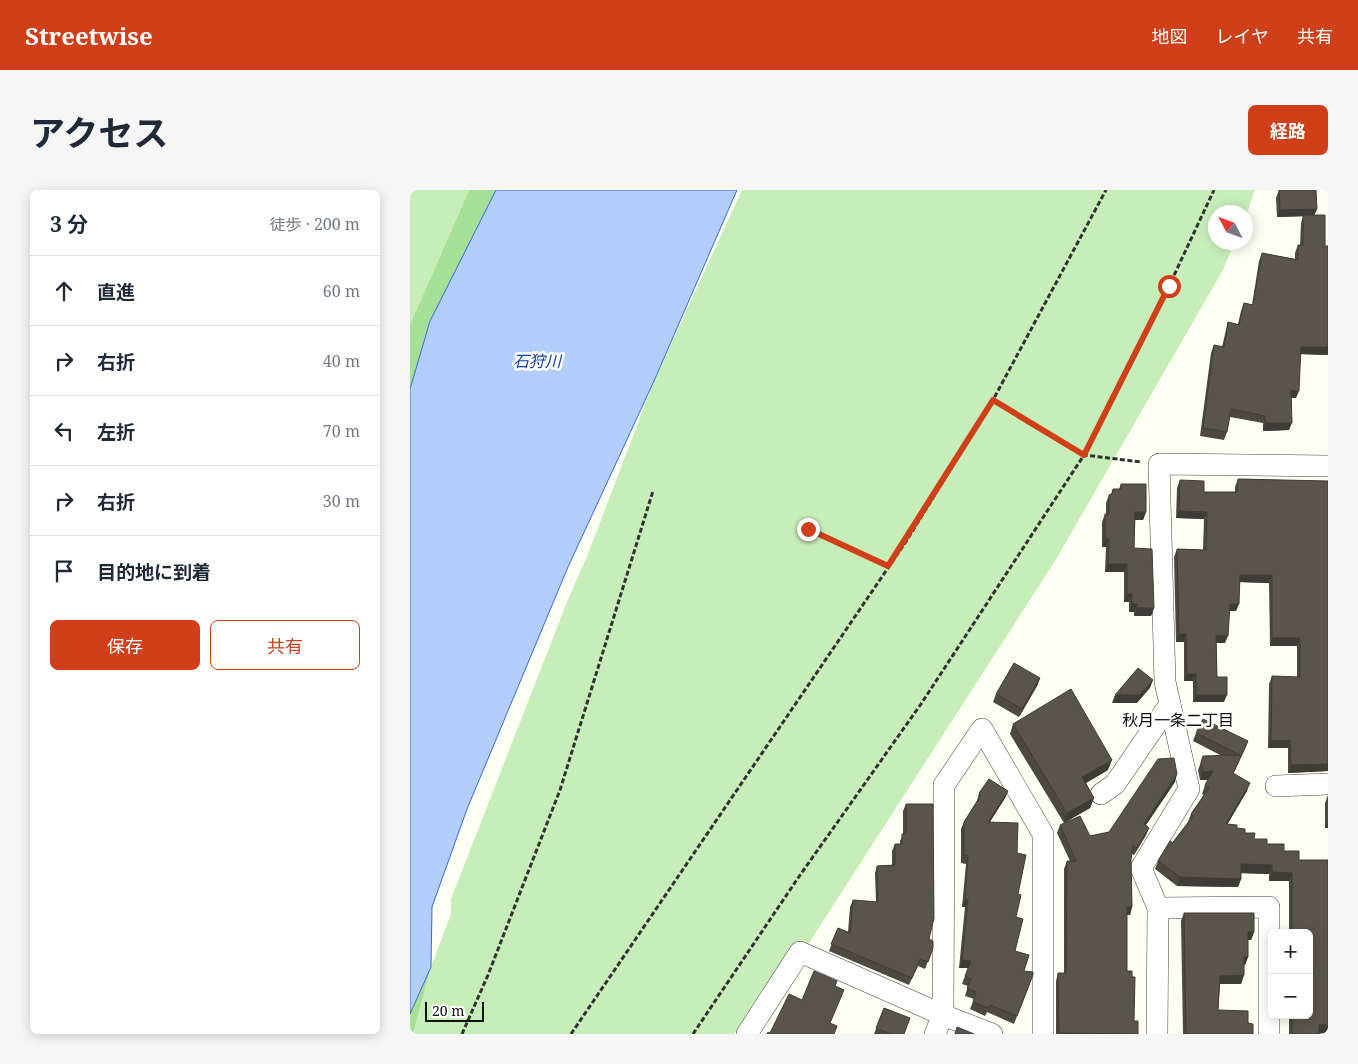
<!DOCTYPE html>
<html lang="ja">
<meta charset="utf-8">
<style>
:root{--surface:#fff;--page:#f6f6f7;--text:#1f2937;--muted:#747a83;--line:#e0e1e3;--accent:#cf401a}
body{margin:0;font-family:"Noto Serif","Noto Sans JP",serif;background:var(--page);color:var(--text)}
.controls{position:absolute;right:15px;bottom:15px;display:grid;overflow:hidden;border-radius:8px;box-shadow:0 2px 12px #0003}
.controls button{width:45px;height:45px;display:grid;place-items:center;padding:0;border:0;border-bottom:1px solid var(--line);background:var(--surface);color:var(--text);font:25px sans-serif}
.compass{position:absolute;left:798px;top:15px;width:45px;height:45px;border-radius:50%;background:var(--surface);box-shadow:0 2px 12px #0003;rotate:311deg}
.scale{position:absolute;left:15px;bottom:12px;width:59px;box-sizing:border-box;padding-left:5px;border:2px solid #101010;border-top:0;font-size:14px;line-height:18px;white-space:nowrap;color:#101010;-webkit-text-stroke:4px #fff;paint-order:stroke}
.stop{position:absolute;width:15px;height:15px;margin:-11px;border:4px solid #cf401a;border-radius:50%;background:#fff}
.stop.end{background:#cf401a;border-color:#fff;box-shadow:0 1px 5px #0008}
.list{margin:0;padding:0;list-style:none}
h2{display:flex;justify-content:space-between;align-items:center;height:65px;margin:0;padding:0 20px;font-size:21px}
h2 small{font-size:16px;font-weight:400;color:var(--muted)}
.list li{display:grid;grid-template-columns:32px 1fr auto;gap:15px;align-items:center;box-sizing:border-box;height:70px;padding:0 20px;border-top:1px solid var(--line)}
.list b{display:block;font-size:19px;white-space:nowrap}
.list em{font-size:16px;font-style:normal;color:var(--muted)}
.actions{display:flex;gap:10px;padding:15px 20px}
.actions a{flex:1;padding:11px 0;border:1px solid var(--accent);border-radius:8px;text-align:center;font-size:18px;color:var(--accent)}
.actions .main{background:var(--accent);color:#fff}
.icon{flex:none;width:28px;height:28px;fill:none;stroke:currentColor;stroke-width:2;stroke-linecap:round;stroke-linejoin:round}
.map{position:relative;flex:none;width:918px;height:844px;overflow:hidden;border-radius:8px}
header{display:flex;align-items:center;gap:30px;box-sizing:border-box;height:70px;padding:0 25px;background:var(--accent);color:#fff}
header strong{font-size:24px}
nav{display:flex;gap:28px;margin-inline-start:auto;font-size:18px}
.intro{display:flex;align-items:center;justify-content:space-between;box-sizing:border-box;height:120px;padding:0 30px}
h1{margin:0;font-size:35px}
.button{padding:12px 22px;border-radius:8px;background:var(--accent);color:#fff;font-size:18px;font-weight:700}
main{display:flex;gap:30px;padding:0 30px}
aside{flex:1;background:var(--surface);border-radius:8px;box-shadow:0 2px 12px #0003}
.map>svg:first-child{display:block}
.green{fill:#c7eeb9}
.forest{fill:#a5e096}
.water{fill:#b3cefc;stroke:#346dd9}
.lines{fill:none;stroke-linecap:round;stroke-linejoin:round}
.minor-casing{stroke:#434343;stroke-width:22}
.path{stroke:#323232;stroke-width:3;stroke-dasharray:5 2.5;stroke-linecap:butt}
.minor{stroke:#fff;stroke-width:21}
.wall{fill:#4d4941}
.shaded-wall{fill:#3f3c35}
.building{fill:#5a554c;stroke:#3f3c35}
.route{stroke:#cf401a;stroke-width:6}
.labels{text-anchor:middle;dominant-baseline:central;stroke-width:5;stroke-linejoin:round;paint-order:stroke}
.water-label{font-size:16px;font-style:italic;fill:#0c3fb0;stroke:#fff}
.neighbourhood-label{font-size:16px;fill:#101010;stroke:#fff}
</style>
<header>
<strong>Streetwise</strong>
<nav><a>地図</a><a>レイヤ</a><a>共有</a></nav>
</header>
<div class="intro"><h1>アクセス</h1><a class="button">経路</a></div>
<main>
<aside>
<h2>3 分<small>徒歩 · 200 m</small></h2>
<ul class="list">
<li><svg class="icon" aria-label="ahead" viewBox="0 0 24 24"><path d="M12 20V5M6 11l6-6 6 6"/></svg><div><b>直進</b></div><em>60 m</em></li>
<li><svg class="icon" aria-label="right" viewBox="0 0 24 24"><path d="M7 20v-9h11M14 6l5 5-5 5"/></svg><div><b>右折</b></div><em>40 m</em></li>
<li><svg class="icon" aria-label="left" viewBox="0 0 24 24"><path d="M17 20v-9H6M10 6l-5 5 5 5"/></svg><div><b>左折</b></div><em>70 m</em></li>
<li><svg class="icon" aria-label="right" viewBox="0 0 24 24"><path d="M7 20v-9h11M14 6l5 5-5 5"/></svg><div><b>右折</b></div><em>30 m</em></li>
<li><svg class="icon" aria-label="arrive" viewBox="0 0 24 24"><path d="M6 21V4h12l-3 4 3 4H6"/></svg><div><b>目的地に到着</b></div></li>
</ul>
<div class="actions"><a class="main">保存</a><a>共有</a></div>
</aside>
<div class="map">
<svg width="918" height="844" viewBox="0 0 918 844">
<rect width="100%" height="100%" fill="#fefff4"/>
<g class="green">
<polygon points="0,0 59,0 0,135"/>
<polygon points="332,0 845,0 836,25 836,22 806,22 806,52 824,53 813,80 645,371 397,756 387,755 324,844 3,844 21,777 41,724 41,709 157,412 178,364 244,191"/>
</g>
<g class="forest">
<polygon points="59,0 86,0 20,131 0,199 0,135"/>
<polygon points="21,777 3,844 0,844 0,824"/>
</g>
<polygon class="water" points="86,0 327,0 244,191 158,377 57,619 22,717 21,777 0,824 0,199 20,131"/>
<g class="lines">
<defs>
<g id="minor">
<polyline points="866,596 918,594"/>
<polyline points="691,604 705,594 760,514"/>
<polyline points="748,718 859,717 859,844"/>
<polyline points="337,844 390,762 533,825 582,844"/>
<polyline points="525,844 533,825 534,595 572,539 633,644 633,844"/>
<polyline points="747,844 748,718 731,678 779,599 755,492 749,274 918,276"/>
</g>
</defs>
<use href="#minor" class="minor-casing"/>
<g class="path">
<polyline points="583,210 674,265 731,272"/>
<polyline points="399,339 478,376"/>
<polyline points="52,844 78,785 150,600 243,301"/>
<polyline points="161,844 497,350 583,210 696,0"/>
<polyline points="283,844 388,688 511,514 674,265 759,96 804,0"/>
</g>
<use href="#minor" class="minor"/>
</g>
<g class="wall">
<polygon points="869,0 907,19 904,25 915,56 918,56 918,165 890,164 886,208 881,208 879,240 853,241 853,233 820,227 817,242 814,250 790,246 801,163 804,155 812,157 816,140 818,132 828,134 831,121 834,113 842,115 849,71 852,63 885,69 885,63 888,55 890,55 891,33 893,26 867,27 866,8"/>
<polygon points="828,289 918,291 918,581 878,583 878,558 858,558 859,494 862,486 887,487 887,456 860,456 859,393 830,392 826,421 819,421 815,453 806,453 807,487 814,512 783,512 783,491 774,491 774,452 766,452 764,367 767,359 793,360 794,329 766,328 767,298 770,290 794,302 825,302 825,297"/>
<polygon points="711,294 736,322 733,330 725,330 724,358 744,418 741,426 724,426 724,422 719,422 719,412 714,412 714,382 695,382 696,357 692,357 692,332 695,324 696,324 696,313 699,305 701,304 703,299 709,299"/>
<polygon points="630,488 627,496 609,527 583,512 586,504"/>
<polygon points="603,534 698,580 676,593 684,608 680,618 654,633 600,544"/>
<polygon points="786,543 838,551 823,583 837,601 817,634 827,638 844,649 874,661 889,670 918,670 918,843 879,844 879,825 899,825 899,743 879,743 879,691 859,691 859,684 831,683 831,689 828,697 767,696 745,679 748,671 778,632 781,624 794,605 792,604 795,595 798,590 790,590 788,580 791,572 812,566 783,551"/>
<polygon points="765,592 736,635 739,638 736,645 724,665 722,664 721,669 722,717 720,725 717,725 717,781 724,831 728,844 646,844 646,791 648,783 654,783 654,679 657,671 660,671 647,643 650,635 680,646 699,642"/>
<polygon points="598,601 595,608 580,632 607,663 608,704 606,727 605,761 620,793 604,834 577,822 575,826 560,819 564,809 555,806 558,796 552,794 558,778 549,778 555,717 552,717 556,674 551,673 551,639 554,632 567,611 569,603"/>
<polygon points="918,605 918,638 915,638 915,613"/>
<polygon points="496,614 519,749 523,758 515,779 508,776 499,795 419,761 428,738 438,742 440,717 443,710 466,712 465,683 467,676 482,675 482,661 485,654 490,654 490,651 493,644 493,621"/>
<polygon points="774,723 844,742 841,750 838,750 838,767 835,775 834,775 834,785 831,794 810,794 808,820 838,833 843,844 773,844 771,731"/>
<polygon points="474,818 494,844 464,844"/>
</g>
<g class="shaded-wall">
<polygon points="907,19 904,26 867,27 870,20"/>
<polygon points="891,157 918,157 918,165 888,164"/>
<polygon points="881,200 889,201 886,208 878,208"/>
<polygon points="855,233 882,233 879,240 853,241"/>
<polygon points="769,321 797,322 794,329 766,328"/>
<polygon points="725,322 736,322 733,330 722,330"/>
<polygon points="695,349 699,349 696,357 692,357"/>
<polygon points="698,374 717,374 714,382 695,382"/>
<polygon points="830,385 862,385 859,393 827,392"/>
<polygon points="717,404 722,404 719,412 714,412"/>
<polygon points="722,414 727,414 724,422 719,422"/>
<polygon points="820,414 829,414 826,421 817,421"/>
<polygon points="727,418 744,418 741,426 724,426"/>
<polygon points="769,444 776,444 774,452 766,452"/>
<polygon points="806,445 818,446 815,453 804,453"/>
<polygon points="862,448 890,448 887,456 860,456"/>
<polygon points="777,484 786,484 783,491 774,491"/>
<polygon points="630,488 627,496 609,527 612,519"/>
<polygon points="743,490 740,498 727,513 702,513 705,505"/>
<polygon points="786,505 817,505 814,512 783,512"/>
<polygon points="880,550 878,558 858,558 861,551"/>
<polygon points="838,551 835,559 820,591 823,583"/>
<polygon points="702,570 698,580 669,597 672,587"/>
<polygon points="918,574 918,581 878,583 881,575"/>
<polygon points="803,581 800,590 790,590 793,582"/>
<polygon points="767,584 765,592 731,642 734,634"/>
<polygon points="840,593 837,601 813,642 816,634"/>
<polygon points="598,601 595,608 575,639 578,632"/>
<polygon points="684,608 680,618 654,633 657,623"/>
<polygon points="918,631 918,638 915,638"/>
<polygon points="739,638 736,645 724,665 727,658"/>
<polygon points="831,674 862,675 859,684 828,683"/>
<polygon points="862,682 882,683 879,691 859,691"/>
<polygon points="770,687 831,689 828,697 767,696"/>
<polygon points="555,710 558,710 555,717 552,717"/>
<polygon points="717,717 722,717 720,725 715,725"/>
<polygon points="838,742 844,742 841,750 835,750"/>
<polygon points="834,767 838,767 835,775 831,775"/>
<polygon points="552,770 561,771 558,778 549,778"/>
<polygon points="834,785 831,794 807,794 810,786"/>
<polygon points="909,835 918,835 918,843 906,844"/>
</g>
<g class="building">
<polygon points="869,0 906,0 907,19 870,20"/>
<polygon points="893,25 915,25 915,56 918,56 918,157 891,157 889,201 881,200 882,233 855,233 855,226 821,219 817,242 793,238 804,155 814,157 818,132 829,135 834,113 843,115 852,63 888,70 888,55 893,55"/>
<polygon points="828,289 918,291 918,574 881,575 880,550 861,551 862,486 890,487 890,448 862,448 862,385 830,385 829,414 820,414 818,446 806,445 807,487 817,487 817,505 786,505 786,484 777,484 776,444 769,444 767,359 796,360 797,322 769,321 770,290 794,291 794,302 827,302"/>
<polygon points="711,294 736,294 736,322 725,322 724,358 742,359 744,418 727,418 727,414 722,414 722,404 717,404 717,374 698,374 699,349 695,349 695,324 699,324 699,305 702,304 703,299 711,299"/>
<polygon points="604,473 630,488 612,519 586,504"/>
<polygon points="728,478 743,490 730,505 705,505"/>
<polygon points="661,499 702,570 672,587 684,608 657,623 603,534"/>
<polygon points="793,529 838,551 823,583 840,593 816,634 827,635 827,638 835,639 835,643 845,643 844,649 857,649 857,654 874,654 874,661 889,661 889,670 918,670 918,835 909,835 909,844 882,844 882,825 899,825 899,743 882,743 882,683 862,682 862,675 831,674 831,689 770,687 748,671 760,651 763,653 783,626 781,624 799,598 795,595 803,581 793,582 791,572 793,566 830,565 786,543"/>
<polygon points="764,568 767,584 734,634 739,638 727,658 723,655 721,669 722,717 717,717 717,781 722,781 722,787 725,787 724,831 728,831 728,844 649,843 648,783 656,783 657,671 666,671 650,635 670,626 680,646 699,642 748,569"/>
<polygon points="579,589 598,601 578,632 608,633 607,663 616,665 608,704 611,705 606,727 613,729 605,761 619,765 614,781 623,782 623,785 607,826 580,815 578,818 563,812 566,802 557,798 561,789 555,786 561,771 552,770 558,710 555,710 558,666 554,665 554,632 571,605 569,603"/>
<polygon points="496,614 523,614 524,728 519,749 523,751 523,758 518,772 510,769 502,788 421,754 428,738 440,743 443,710 468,712 467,676 485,675 485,654 492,654 492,644 496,644"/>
<polygon points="774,723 844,723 844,742 838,742 838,767 834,767 834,785 810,786 808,820 838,821 838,833 843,834 843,844 776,844"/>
<polygon points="404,781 427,791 425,796 434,800 420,833 427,836 424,844 357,844 358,842 360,843 379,804 392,810"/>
<polygon points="474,818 500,828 494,844 481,844 466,838"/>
<polygon points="547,837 564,844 545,844"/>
</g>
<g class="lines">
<polyline class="route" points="398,339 478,376 583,210 674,265 759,96"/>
</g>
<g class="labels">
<g class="water-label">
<text x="127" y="171">石狩川</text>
</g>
<g class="neighbourhood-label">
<text x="768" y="530">秋月一条二丁目</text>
</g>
</g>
</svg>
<div class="controls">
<button>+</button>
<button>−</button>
</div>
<svg class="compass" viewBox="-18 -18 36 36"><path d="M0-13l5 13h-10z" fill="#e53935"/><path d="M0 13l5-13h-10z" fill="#747a83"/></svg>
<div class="scale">20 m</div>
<div class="stop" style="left:759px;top:96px"></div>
<div class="stop end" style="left:398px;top:339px"></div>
</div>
</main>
